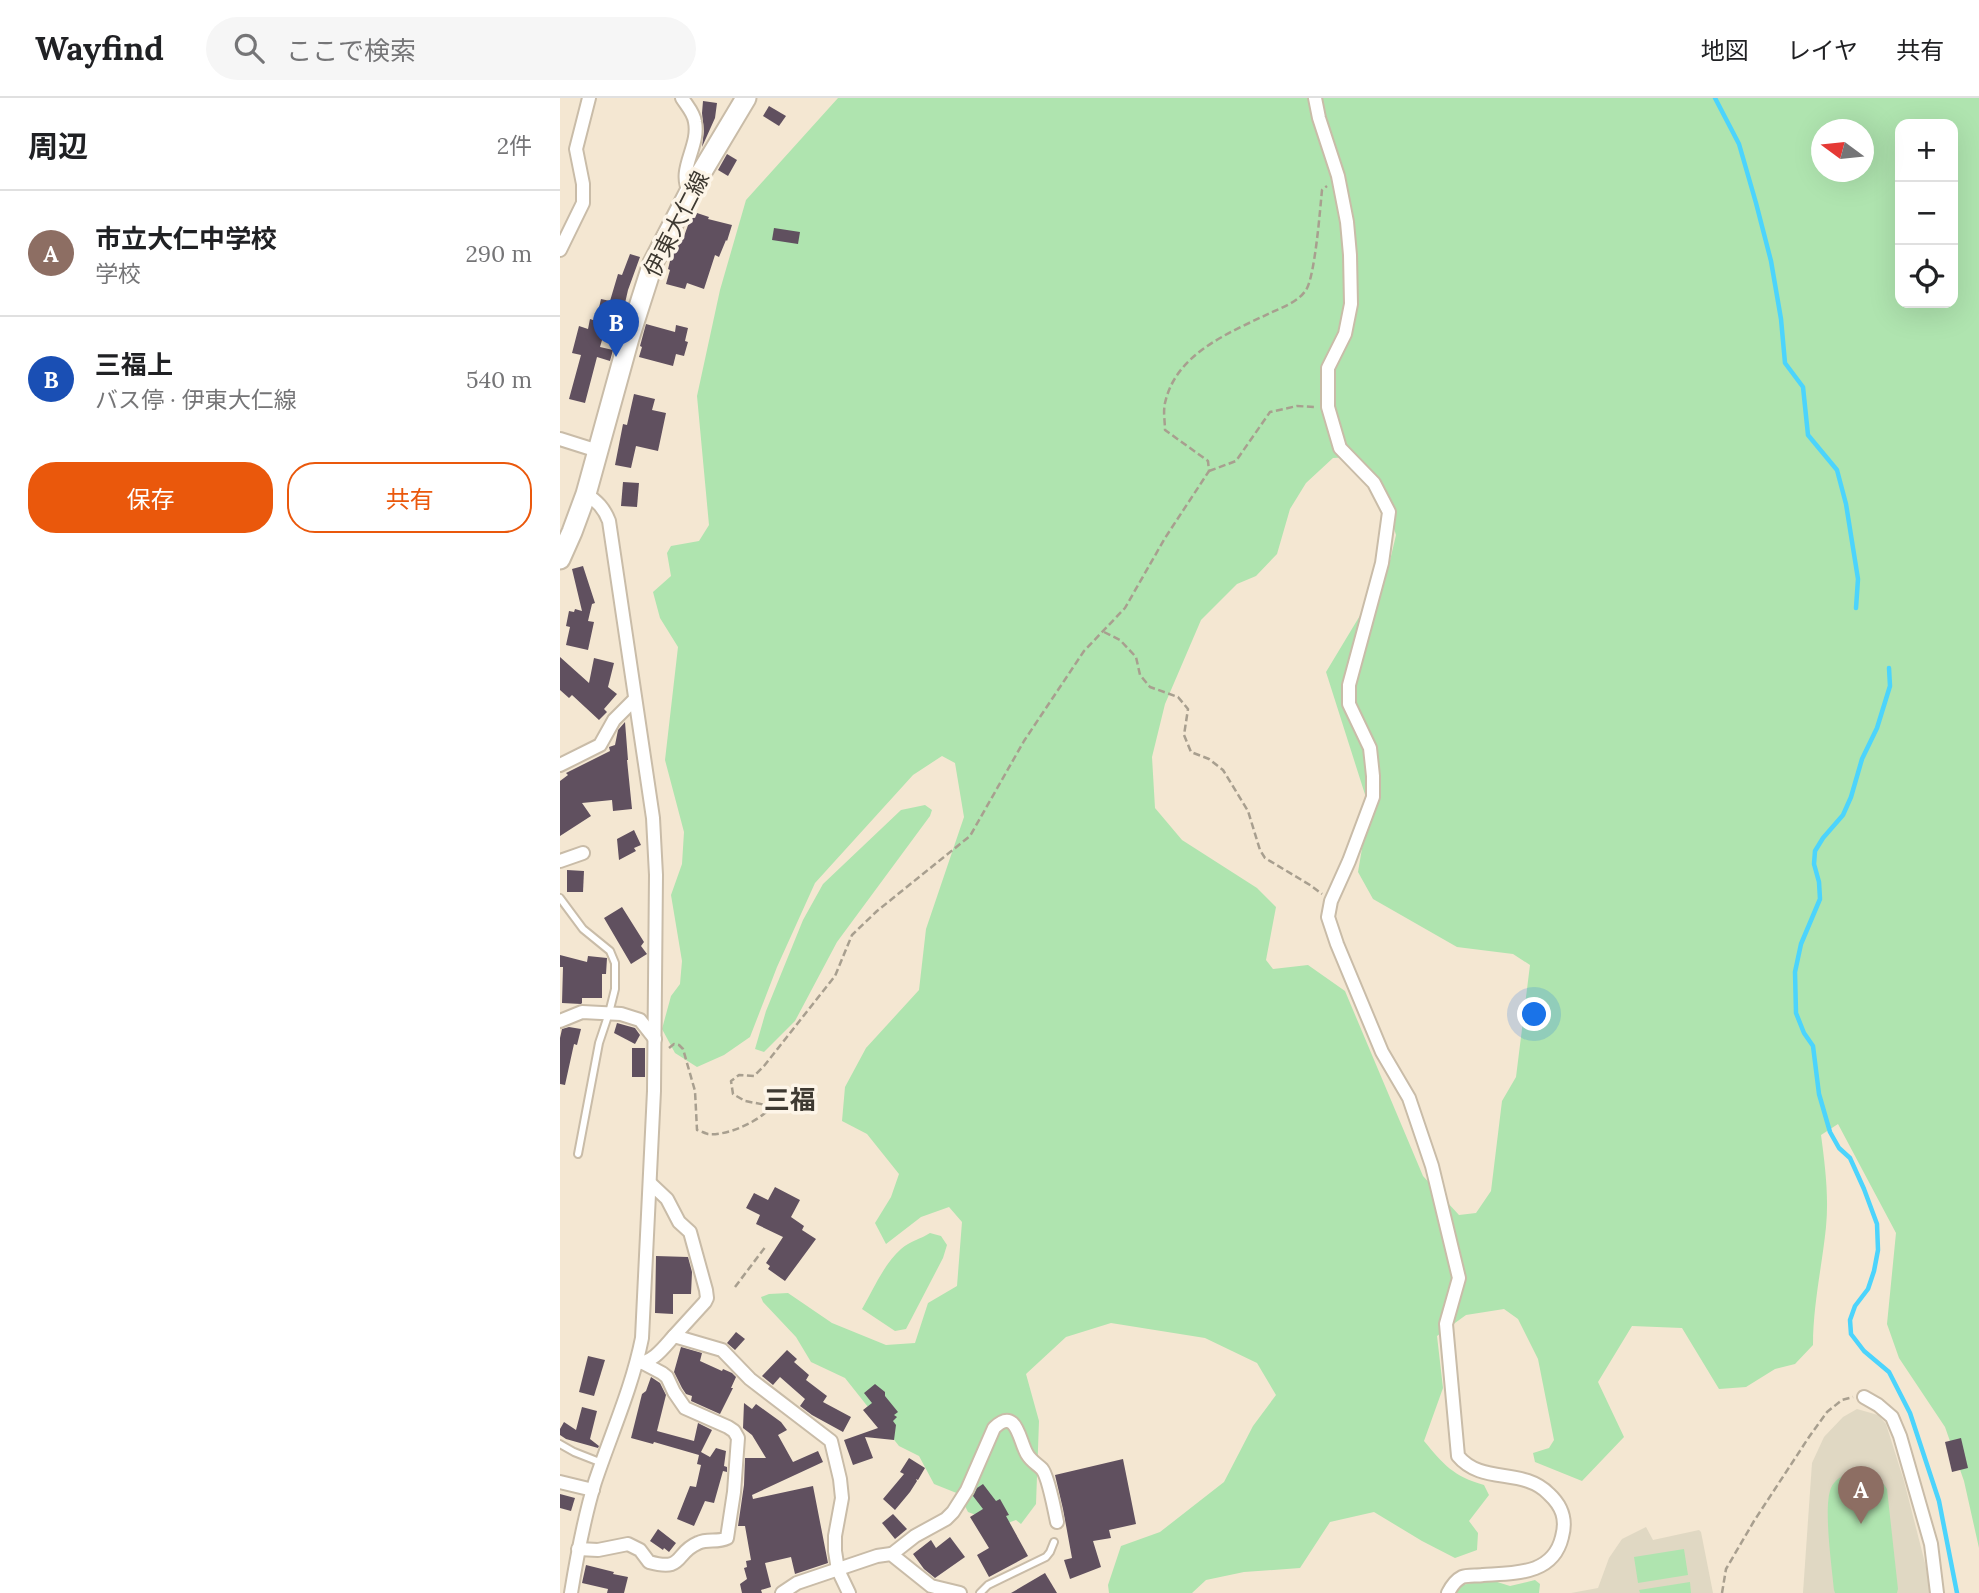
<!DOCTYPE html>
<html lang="ja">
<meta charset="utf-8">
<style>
:root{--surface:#fff;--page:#f6f6f6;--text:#202124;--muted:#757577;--line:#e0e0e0;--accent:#ea580c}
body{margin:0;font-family:Lora,"Noto Sans JP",serif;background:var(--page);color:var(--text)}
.controls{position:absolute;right:21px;top:21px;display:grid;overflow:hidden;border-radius:14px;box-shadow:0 7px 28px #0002}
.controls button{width:63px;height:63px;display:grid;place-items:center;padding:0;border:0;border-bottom:2px solid var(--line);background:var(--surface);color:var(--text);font:35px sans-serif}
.compass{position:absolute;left:1251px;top:21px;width:63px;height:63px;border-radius:50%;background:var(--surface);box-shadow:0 7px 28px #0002;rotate:285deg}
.you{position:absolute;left:975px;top:917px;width:24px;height:24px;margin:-18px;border:5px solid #fff;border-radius:50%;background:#1a73e8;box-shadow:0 0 0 10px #1a73e833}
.badge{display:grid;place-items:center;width:46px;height:46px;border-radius:50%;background:var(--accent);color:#fff;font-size:23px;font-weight:700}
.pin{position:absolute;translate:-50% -58px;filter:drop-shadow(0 2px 4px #0008)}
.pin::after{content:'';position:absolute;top:37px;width:24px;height:21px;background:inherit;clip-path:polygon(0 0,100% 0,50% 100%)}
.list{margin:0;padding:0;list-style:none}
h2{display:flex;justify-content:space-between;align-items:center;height:91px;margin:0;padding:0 28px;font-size:30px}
h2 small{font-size:23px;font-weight:400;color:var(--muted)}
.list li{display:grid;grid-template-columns:46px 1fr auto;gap:21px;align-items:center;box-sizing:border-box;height:126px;padding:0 28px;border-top:2px solid var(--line)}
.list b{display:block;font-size:26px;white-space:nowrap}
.list p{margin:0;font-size:23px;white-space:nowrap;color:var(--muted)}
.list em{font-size:23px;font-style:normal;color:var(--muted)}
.actions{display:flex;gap:14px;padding:21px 28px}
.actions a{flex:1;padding:16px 0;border:2px solid var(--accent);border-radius:28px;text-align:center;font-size:24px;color:var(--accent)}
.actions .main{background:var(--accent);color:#fff}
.icon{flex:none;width:38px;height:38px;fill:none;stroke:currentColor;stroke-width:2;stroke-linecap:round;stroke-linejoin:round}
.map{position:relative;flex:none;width:1419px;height:1495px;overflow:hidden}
header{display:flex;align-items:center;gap:42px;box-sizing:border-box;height:98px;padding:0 35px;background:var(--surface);border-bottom:2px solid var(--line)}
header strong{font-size:33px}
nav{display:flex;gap:38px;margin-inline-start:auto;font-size:24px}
.search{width:490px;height:63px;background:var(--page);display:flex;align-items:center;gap:18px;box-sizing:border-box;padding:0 24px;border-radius:38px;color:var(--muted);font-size:26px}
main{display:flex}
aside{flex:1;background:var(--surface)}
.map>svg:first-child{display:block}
.education{fill:#e0d8c3}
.green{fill:#afe4af;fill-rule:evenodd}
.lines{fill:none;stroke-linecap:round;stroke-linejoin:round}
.stream{stroke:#4cd4fc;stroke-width:4.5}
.building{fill:#60505f}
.lane-casing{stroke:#c9bca8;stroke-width:10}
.street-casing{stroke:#c9bca8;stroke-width:16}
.primary-casing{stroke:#c9bca8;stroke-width:23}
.path{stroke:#a89f8f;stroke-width:2.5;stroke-dasharray:7 3.5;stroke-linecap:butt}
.lane{stroke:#fff;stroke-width:6}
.street{stroke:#fff;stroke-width:12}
.primary{stroke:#fff;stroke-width:19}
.labels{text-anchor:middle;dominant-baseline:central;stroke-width:7;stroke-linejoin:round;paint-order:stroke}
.street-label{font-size:23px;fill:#3e3931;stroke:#fdf5e8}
.quarter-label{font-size:26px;font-weight:bold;fill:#3e3931;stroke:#fdf5e8}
</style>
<header>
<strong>Wayfind</strong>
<div class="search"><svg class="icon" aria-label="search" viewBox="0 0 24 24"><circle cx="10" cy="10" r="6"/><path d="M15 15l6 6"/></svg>ここで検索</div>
<nav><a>地図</a><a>レイヤ</a><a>共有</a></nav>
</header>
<main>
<aside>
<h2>周辺<small>2件</small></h2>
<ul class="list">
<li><span class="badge" style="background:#8d6e63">A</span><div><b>市立大仁中学校</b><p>学校</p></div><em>290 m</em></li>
<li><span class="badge" style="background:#1a4fb4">B</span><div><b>三福上</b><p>バス停 · 伊東大仁線</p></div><em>540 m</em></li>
</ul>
<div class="actions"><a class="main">保存</a><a>共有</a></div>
</aside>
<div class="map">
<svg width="1419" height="1495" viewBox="0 0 1419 1495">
<rect width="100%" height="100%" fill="#f4e7d2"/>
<g class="education">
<polygon points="1297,1311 1318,1317 1326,1326 1344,1383 1366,1469 1370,1495 1243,1495 1252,1365 1264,1339 1283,1319"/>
<polygon points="1086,1429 1093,1442 1139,1432 1141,1434 1153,1495 1011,1495 1038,1490 1049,1460 1062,1441"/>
</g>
<g class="green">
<path d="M278,0h1141v1450l-15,-67 -19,-54 -46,-69 -12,-34 9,-91 -58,-109 -17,11c4,30 8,61 5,92 -4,39 -13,78 -13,118l-18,19 -20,5 -29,18 -27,2 -37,-61 -50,-2 -34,56 26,55 -42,44 -47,-19 -2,-9 16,-5 5,-8 -16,-81 -20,-40 -14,-10 -38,6 -29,21 6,52 -19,53c20,24 29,35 60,44l5,10 -20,26 9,12 -1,17 -22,8 -33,-17 -48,-29 -44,10 -30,46 -56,4 -38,8 -14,13h-83l-1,-8 13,-39 39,-14 64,-50 29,-56 23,-31 -19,-32 -52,-25 -94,-15 -45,14 -40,37 13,47 -3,83 -15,20 -5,-4 -14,5 -34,-13 -9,-18 -25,-10 -15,-28 -20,-10 -54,-68 -34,-16 -15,-25 -33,-35 -2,-5 8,-3 19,-1 44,30 54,22 29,-2 13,-40 29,-17 5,-64 -13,-15 -28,10 -35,27 -11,-21 16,-26 8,-23 -32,-40 -25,-13 3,-34 21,-39 53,-58 7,-61 38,-112 -9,-54 -13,-7 -29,19 -98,108 -38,84 -27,70 -26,18 -27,12 -22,-14 -13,-24 9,-33 9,-12 2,-23 -11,-66 11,-31 2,-32 -19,-72 13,-113 -18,-29 -7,-26 18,-16 -4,-23 4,-7 28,-5 10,-16 -12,-129 23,-106 26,-90zM1340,26h53v179h-53zM1262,32h42v42h-42zM789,359l14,4 16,19 17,55 -8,34 -62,103 43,135 -11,65 15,27 84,48 56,7 17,11 -14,112 -14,24 -11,90 -15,22 -17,2 -36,-39 -78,-185 -37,-26 -35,4 -7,-9 10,-53 -19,-19 -75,-48 -27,-32 -3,-51 13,-53 36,-84 36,-36 19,-8 21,-22 13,-45 16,-26 27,-25z"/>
<polygon points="365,707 372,712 370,718 277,844 235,923 204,954 195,951 206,913 243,822 263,786 341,712"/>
<path d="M370,1135l11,3 6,9 -4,13 -37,71 -11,2 -33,-22c11,-19 22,-45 39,-60 9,-8 20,-10 29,-16z"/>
<path d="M1292,1374c17,0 26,2 35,17l11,100 -1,4h-62l-1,-3c-2,-23 -11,-83 -3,-102 4,-9 12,-13 21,-16z"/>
<polygon points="1124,1451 1128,1477 1078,1485 1074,1459"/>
<polygon points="975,1482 980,1486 979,1495 893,1495 898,1488 920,1483 934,1483 950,1488"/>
<polygon points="1130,1484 1131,1495 1080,1495 1079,1492"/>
</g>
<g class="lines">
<g class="stream">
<polyline points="1155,0 1179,46 1196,105 1211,163 1221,221 1225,265 1243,289 1248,337 1277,372 1286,406 1298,481 1296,510"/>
<polyline points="1329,570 1330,588 1317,630 1302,661 1291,699 1283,717 1263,740 1255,753 1254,766 1259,784 1260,801 1241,846 1235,874 1236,915 1244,935 1253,948 1259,996 1270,1034 1279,1050 1290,1060 1304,1091 1317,1126 1318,1152 1314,1173 1308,1191 1295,1208 1290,1222 1291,1236 1304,1253 1329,1274 1350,1315 1379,1403 1397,1495"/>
</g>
</g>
<g class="building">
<polygon points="143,3 157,5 155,20 142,49 144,33 142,15"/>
<polygon points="209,8 226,18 219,28 203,18"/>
<polygon points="167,56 177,62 168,78 158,72"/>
<polygon points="137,115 149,119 148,121 172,127 167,143 166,142 159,159 155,157 144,191 127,185 125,191 106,186 110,172 108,171 111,159 121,140 123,141 131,119 135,120"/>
<polygon points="214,130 240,134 238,146 212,142"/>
<polygon points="70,156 80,159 68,192 63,214 51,211 40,249 53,252 50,263 37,259 25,305 9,301 21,257 12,255 19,228 28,231 30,221 36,223 41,201 50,203 58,176 62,177"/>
<polygon points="86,226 115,234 116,227 128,230 125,243 128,244 124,258 116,256 113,268 79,259 82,249 80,248"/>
<polygon points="74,296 95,301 92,312 106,315 98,353 76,348 71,370 55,367 63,326 67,327"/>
<polygon points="63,384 79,385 77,409 61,408"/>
<polygon points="23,468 35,505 32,506 28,523 34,524 28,552 6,547 10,529 6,528 9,513 14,514 15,511 22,513 12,471"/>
<polygon points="0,559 29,585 34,560 54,565 48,589 57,596 44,611 47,614 39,622 12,597 9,600 0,592"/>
<polygon points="65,624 68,662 67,662 72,711 53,713 52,702 22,705 31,718 0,738 0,683 8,677 6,675 50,653 49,649 55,647 58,632"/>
<polygon points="74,732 81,747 74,750 76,753 59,762 57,741"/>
<polygon points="7,772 24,773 23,794 7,794"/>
<polygon points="62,809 84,844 81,848 87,856 71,866 44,820"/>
<polygon points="0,857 27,864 28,858 47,860 46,876 42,876 42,900 22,900 22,905 21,906 2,905 3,869 0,869"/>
<polygon points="57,925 75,930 80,937 75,946 54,935"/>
<polygon points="9,929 21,931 17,947 14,946 5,987 0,986 0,940 2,931"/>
<rect x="72" y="950" width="13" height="29"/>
<polygon points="215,1089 240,1102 231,1119 244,1128 242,1132 256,1141 225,1183 208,1171 210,1168 206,1165 223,1139 196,1126 200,1117 186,1110 194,1095 208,1102"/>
<polygon points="96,1158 128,1159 132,1174 131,1196 113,1196 113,1216 95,1215"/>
<polygon points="176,1234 185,1241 175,1252 167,1245"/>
<polygon points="121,1249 142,1255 140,1263 162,1273 163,1271 172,1275 176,1279 171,1290 173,1290 160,1316 131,1303 132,1298 126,1296 122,1290 114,1274"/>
<polygon points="227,1252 237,1261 234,1264 249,1277 246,1282 267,1298 263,1304 291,1319 283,1334 252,1317 240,1308 245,1301 220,1279 213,1287 202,1278"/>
<polygon points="28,1258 45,1262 34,1298 19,1294"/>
<polygon points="91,1279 100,1285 106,1297 97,1333 134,1343 138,1325 152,1332 141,1354 150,1359 156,1350 166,1353 164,1368 167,1369 167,1374 163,1373 154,1405 145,1403 134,1428 117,1421 130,1388 136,1389 141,1367 137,1366 139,1357 94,1344 93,1346 71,1340 82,1296 86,1293"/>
<polygon points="315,1286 325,1294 325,1298 338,1314 334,1317 337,1319 333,1323 336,1327 334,1342 305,1339 313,1360 293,1367 284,1342 318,1330 303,1312 312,1305 304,1295"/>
<polygon points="184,1305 192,1311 196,1306 221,1324 227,1332 218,1337 233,1364 258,1353 263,1364 192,1397 193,1401 253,1388 268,1465 235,1476 231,1459 205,1465 211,1489 201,1492 202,1495 182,1495 180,1486 187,1481 184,1470 187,1469 186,1463 191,1462 185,1428 178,1428 184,1387 185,1360 206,1360 192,1337 183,1330"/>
<polygon points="22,1309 37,1313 30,1341 39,1348 38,1350 6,1341 0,1337 0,1331 4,1324 16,1332"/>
<polygon points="1401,1340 1408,1370 1392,1374 1385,1344"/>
<polygon points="349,1360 365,1370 358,1382 356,1381 357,1383 350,1394 335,1412 323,1401 344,1376 340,1374"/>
<polygon points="563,1361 576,1426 549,1432 551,1440 533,1443 541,1469 510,1481 504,1462 512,1460 503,1411 495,1377"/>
<polygon points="423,1386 436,1403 440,1401 449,1417 446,1418 468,1458 429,1479 417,1457 429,1450 410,1419 423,1411 413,1398 417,1390"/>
<polygon points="0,1396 15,1400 11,1413 0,1410"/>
<polygon points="333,1416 347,1431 335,1441 322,1425"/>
<polygon points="98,1431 116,1445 109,1454 104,1450 103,1452 90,1443"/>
<polygon points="390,1439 405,1459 375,1480 364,1471 353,1456 371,1442 376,1450"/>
<polygon points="26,1467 54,1474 53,1476 68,1479 64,1495 47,1495 48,1491 22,1485"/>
<polygon points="485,1475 497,1495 451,1495"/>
</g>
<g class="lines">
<defs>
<g id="lane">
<polyline points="0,800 23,831 50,853 55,865 55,891 49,915 39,945 18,1056"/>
<polyline points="0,1346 14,1354 42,1365"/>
<polyline points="420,1495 428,1487 486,1459 490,1454 494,1444"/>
</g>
<g id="street">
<path d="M122,0c5,8 12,15 13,24 5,25 -19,48 -5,71"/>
<path d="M755,0l4,20 19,58 9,46 3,33 1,49 -6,30 -17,34v39l12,41 34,35 15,29 -7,51 -33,122v19l21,44 3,28v21l-24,64 -18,40 -3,16 9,27 45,108 27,46 23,68 27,112 -13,46 12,132c24,29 65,11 91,38 13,12 18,25 13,43 -9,38 -47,36 -79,38 -6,1 -16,0 -21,2 -6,3 -11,10 -14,16"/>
<polyline points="0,152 23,105 23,86 16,51 29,0"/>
<polyline points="0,341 38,353"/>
<polyline points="0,667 40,647 54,622 75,601"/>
<polyline points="0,763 23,755"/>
<polyline points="0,923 22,914 61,916 80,922 95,941"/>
<polyline points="90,1085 107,1101 119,1124 130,1134 146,1192 147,1200 145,1204 114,1238"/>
<path d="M77,1265c16,0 27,-16 37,-27l48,14 28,29 81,62 9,38 2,19 -7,38v15l3,19 11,23"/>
<polyline points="1304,1299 1318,1307 1332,1319 1340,1338 1371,1446 1377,1495"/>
<polyline points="0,1384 33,1392"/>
<path d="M18,1451l20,1 30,-6 12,6 9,12c36,10 25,-9 49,-19 10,-5 19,0 29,-5l7,-46 4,-54 -4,-7 -6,-4 -43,-19 -11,-16 -7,-15 -5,-4 -19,-10"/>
<path d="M332,1456l23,-18 31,-17 7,-7 14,-22 27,-62c23,-22 25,13 33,26 4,7 10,10 15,15 6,7 13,43 15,53"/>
<path d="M11,1495c6,-37 13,-75 24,-111 16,-48 37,-94 47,-144l12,-247 2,-216 -3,-57 -44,-297c-5,-13 -12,-20 -23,-27"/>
<polyline points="222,1495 237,1485 317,1458 331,1456 371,1488 400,1495"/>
</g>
<polyline id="primary" points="0,461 12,434 26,396 69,240 93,165 128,97 186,0"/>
</defs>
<use href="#lane" class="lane-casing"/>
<use href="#street" class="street-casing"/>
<use href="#primary" class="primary-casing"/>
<g class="path">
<polyline points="649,373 676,363 710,314 737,308 754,309"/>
<polyline points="544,534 560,542 576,559 580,577 590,589 618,599 628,611 624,637 631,654 649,661 663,672 688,713 700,752 705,760 750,787 762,796"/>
<path d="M109,950l5,-4 5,1 4,4 12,42 2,39c1,0 10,4 11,4 19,2 50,-12 62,-26l-4,-3 -21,-4 -12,-7 -2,-13 8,-6 15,1 10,-10 71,-90 17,-41 25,-24 93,-75 54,-95 60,-90 41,-43 40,-70 44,-67 -1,-10 -43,-31c0,-8 -2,-18 0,-27 11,-50 64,-70 105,-90 13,-6 28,-11 36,-23 9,-14 14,-80 16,-100l5,-4"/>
<polyline points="175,1189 206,1148"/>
<polyline points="1162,1495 1166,1471 1194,1423 1249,1339 1267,1314 1282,1302 1293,1299"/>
</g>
<use href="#lane" class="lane"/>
<use href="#street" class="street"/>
<use href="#primary" class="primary"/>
</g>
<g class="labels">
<g class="street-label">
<text transform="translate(116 126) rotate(-63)">伊東大仁線</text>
</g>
<g class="quarter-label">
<text x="230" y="1001">三福</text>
</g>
</g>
</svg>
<div class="controls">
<button>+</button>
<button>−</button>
<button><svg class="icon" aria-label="locate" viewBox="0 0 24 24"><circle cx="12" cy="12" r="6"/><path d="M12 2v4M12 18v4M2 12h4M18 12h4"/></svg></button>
</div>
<svg class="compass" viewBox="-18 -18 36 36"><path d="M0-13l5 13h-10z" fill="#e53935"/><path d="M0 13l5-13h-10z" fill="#757577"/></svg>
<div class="you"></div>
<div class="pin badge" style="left:1301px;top:1426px;background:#8d6e63">A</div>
<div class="pin badge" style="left:56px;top:259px;background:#1a4fb4">B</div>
</div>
</main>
